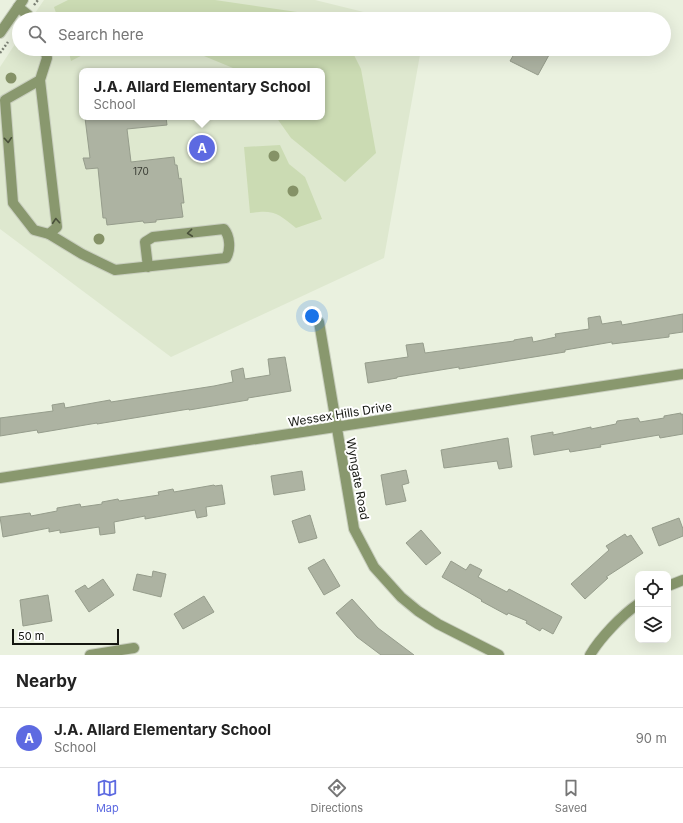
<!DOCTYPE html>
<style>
:root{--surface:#fff;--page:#f6f6f6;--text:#222;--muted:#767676;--line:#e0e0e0;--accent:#5d6ae1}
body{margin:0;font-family:Inter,sans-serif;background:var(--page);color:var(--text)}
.controls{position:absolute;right:12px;bottom:12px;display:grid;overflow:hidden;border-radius:8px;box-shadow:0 4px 16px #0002}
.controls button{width:36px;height:36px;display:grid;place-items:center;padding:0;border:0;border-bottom:1px solid var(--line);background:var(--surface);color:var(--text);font:20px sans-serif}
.scale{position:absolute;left:12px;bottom:10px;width:107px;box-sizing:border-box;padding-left:4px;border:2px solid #141610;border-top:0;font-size:11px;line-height:14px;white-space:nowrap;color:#141610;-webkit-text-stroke:3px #fff;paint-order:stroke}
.you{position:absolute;left:312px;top:316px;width:14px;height:14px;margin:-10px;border:3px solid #fff;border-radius:50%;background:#1a73e8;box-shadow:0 0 0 6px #1a73e833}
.badge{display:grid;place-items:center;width:26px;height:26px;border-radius:50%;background:var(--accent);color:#fff;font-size:13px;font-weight:700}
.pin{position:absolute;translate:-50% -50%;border:2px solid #fff;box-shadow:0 1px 4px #0006}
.popup{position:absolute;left:79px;top:68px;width:246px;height:52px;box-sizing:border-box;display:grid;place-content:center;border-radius:8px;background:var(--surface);filter:drop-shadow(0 1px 3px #0005);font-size:13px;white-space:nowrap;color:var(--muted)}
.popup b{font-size:15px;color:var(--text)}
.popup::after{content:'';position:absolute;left:50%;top:100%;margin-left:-8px;border:8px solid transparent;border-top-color:var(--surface)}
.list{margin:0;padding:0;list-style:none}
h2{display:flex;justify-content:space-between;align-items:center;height:52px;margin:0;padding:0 16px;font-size:17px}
h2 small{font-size:13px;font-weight:400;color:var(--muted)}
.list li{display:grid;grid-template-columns:26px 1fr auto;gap:12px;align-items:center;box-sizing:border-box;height:60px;padding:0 16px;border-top:1px solid var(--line)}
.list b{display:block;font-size:15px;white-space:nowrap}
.list p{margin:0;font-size:13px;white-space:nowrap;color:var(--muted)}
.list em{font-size:13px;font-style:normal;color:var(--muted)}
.icon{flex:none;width:22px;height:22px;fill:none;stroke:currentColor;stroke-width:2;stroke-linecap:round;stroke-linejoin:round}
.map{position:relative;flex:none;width:683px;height:655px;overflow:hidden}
.search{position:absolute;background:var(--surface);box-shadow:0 4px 16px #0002;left:12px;right:12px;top:12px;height:44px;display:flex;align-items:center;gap:10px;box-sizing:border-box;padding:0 14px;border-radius:22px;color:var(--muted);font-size:15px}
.sheet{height:112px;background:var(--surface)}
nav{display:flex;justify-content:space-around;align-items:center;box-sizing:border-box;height:56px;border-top:1px solid var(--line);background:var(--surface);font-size:11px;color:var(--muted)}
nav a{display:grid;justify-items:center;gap:2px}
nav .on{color:var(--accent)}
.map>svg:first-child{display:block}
.built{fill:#dee8cf;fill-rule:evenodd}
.green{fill:#cbdbb3}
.building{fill:#adb3a2;stroke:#969d8c}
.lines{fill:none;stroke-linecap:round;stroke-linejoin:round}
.minor-casing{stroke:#c8cebe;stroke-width:12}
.path{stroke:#7a7f73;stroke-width:2.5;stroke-dasharray:2 2;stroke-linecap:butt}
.minor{stroke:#89986e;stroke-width:10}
.tree{fill:#859267}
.oneway{stroke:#49503a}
.labels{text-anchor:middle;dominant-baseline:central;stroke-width:4;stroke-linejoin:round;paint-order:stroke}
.number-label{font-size:10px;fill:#3a3d34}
.street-label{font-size:12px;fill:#141610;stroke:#fff}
</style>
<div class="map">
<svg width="683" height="655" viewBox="0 0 683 655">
<rect width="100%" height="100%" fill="#eaf1df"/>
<g class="built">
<polygon points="44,0 315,0 392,19 31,19"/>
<path d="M19,38v11h402l-37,209 -213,99 -171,-128v-162zM82,71h240v46h-240z"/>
</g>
<g class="green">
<polygon points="68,0 215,0 304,13 316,19 58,19 54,7"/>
<polygon points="68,49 94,49 71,61"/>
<polygon points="187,49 351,49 361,69 376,153 345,182 291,138 276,117 322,117 322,71 236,71 233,68"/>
<path d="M280,145l9,19 16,13 17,42 -26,9c-17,-14 -22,-19 -46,-15l-6,-66z"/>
</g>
<g class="building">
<polygon points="517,49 538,49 549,55 538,75 510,61"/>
<polygon points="91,117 166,117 167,125 127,129 131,162 174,157 175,165 177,165 179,179 181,178 184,203 181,203 183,217 156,220 156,222 144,223 143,221 107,225 106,218 103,218 98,168 86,169 83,158 90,158 85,118"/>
<polygon points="683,314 683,332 669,334 669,337 612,344 612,342 565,350 565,352 459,369 459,367 397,377 397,378 368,383 365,363 408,357 406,345 423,343 425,353 514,341 514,340 532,337 533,342 556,337 555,334 589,329 588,318 600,316 602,324 621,321 622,325"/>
<polygon points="285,357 291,391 248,398 248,400 189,410 189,409 97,424 97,423 38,433 37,430 0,436 0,418 53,411 52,405 64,403 65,408 110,400 111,402 214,386 233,382 231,371 243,368 245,379 270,375 268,359"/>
<polygon points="681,413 681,415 683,414 683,434 660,438 659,435 600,445 601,447 570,452 569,449 534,455 531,436 553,432 553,435 591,427 591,429 616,424 617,421 638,418 640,422 664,418 664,416"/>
<polygon points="508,438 512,467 499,469 497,461 444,468 441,450"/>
<polygon points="406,470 409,483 402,485 406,501 386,505 381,475"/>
<polygon points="302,471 305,490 274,495 271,476"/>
<polygon points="214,485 215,486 222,485 225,504 206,507 207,516 197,518 195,510 145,519 145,516 114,522 115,533 100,535 99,527 60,533 60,530 49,532 49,528 3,537 0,517 30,513 31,516 57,511 57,508 80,504 81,507 102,504 102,502 118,499 119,501 159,495 158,492 173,489 174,492"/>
<polygon points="310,515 317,538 299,543 292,521"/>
<polygon points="679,518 683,529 683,536 659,546 652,528"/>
<polygon points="421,530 441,553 426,565 406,543"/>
<polygon points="625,534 627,537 631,535 643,553 606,577 608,578 585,599 571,584 609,550 606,546"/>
<polygon points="324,559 340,586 324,595 308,568"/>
<polygon points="451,561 466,570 470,564 482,570 478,577 507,592 509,589 562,617 553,634 542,628 540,631 526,623 527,621 508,613 507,615 481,601 482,600 442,577"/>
<polygon points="153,571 166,574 161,597 133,590 137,574 152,577"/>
<polygon points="103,579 114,595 89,612 75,591 85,585 88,589"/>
<polygon points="48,595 52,621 23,626 20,600"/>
<polygon points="204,596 214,612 183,629 174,614"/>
<polygon points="352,599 378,628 414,655 381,655 357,637 336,613"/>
</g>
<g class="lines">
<defs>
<g id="minor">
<polyline points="18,7 28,15 30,19"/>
<polyline points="0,33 23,0"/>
<polyline points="40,80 5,100 13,203 34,230 49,234 57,227 40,80 47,58 45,49"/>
<path d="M49,234l33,20 33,16 111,-12c5,-8 4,-22 -2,-29l-71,8 -8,5 3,25"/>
<polyline points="319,322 354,529 374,567 401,597 418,611 438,624 499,655"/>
<polyline points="0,478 683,374"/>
<polyline points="668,586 683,580"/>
<polyline points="90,655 134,648"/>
<path d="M590,655c10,-17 32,-40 48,-51"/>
</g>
</defs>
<use href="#minor" class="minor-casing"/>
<g class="path">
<polyline points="34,5 38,0"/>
<polyline points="0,53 8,42"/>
</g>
<use href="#minor" class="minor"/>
</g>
<g class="tree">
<circle cx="11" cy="78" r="5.5"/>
<circle cx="274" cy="156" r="5.5"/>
<circle cx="293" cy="191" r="5.5"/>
<circle cx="99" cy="239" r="5.5"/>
</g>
<defs><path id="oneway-chevron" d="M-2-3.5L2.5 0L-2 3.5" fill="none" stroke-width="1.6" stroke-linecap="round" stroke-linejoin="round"/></defs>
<g class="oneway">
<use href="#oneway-chevron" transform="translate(8 140) rotate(86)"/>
<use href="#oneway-chevron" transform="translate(56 221) rotate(-94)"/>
<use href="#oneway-chevron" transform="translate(190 233) rotate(174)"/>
</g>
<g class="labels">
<g class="number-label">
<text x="141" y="171">170</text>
</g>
<g class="street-label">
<text transform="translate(340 414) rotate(-9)">Wessex Hills Drive</text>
<text transform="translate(358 479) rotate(80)">Wyngate Road</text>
</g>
</g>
</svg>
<div class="controls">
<button><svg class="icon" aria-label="locate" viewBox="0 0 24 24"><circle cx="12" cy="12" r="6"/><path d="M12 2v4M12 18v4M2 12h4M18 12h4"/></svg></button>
<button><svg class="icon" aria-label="layers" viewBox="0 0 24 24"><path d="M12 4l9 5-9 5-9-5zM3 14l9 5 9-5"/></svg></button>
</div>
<div class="scale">50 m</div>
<div class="you"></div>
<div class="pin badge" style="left:202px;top:148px">A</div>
<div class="popup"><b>J.A. Allard Elementary School</b>School</div>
<div class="search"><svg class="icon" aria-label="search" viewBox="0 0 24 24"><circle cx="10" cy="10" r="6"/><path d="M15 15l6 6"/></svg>Search here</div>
</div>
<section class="sheet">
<h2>Nearby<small></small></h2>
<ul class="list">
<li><span class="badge">A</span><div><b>J.A. Allard Elementary School</b><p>School</p></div><em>90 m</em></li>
</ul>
</section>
<nav>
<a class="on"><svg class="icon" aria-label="map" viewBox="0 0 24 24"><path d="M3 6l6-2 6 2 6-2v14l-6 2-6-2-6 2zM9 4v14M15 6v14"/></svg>Map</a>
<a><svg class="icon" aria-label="directions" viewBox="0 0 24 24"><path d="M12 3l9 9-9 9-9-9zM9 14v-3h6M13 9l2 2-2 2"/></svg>Directions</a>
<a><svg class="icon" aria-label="saved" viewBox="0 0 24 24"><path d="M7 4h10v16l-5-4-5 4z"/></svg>Saved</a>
</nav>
